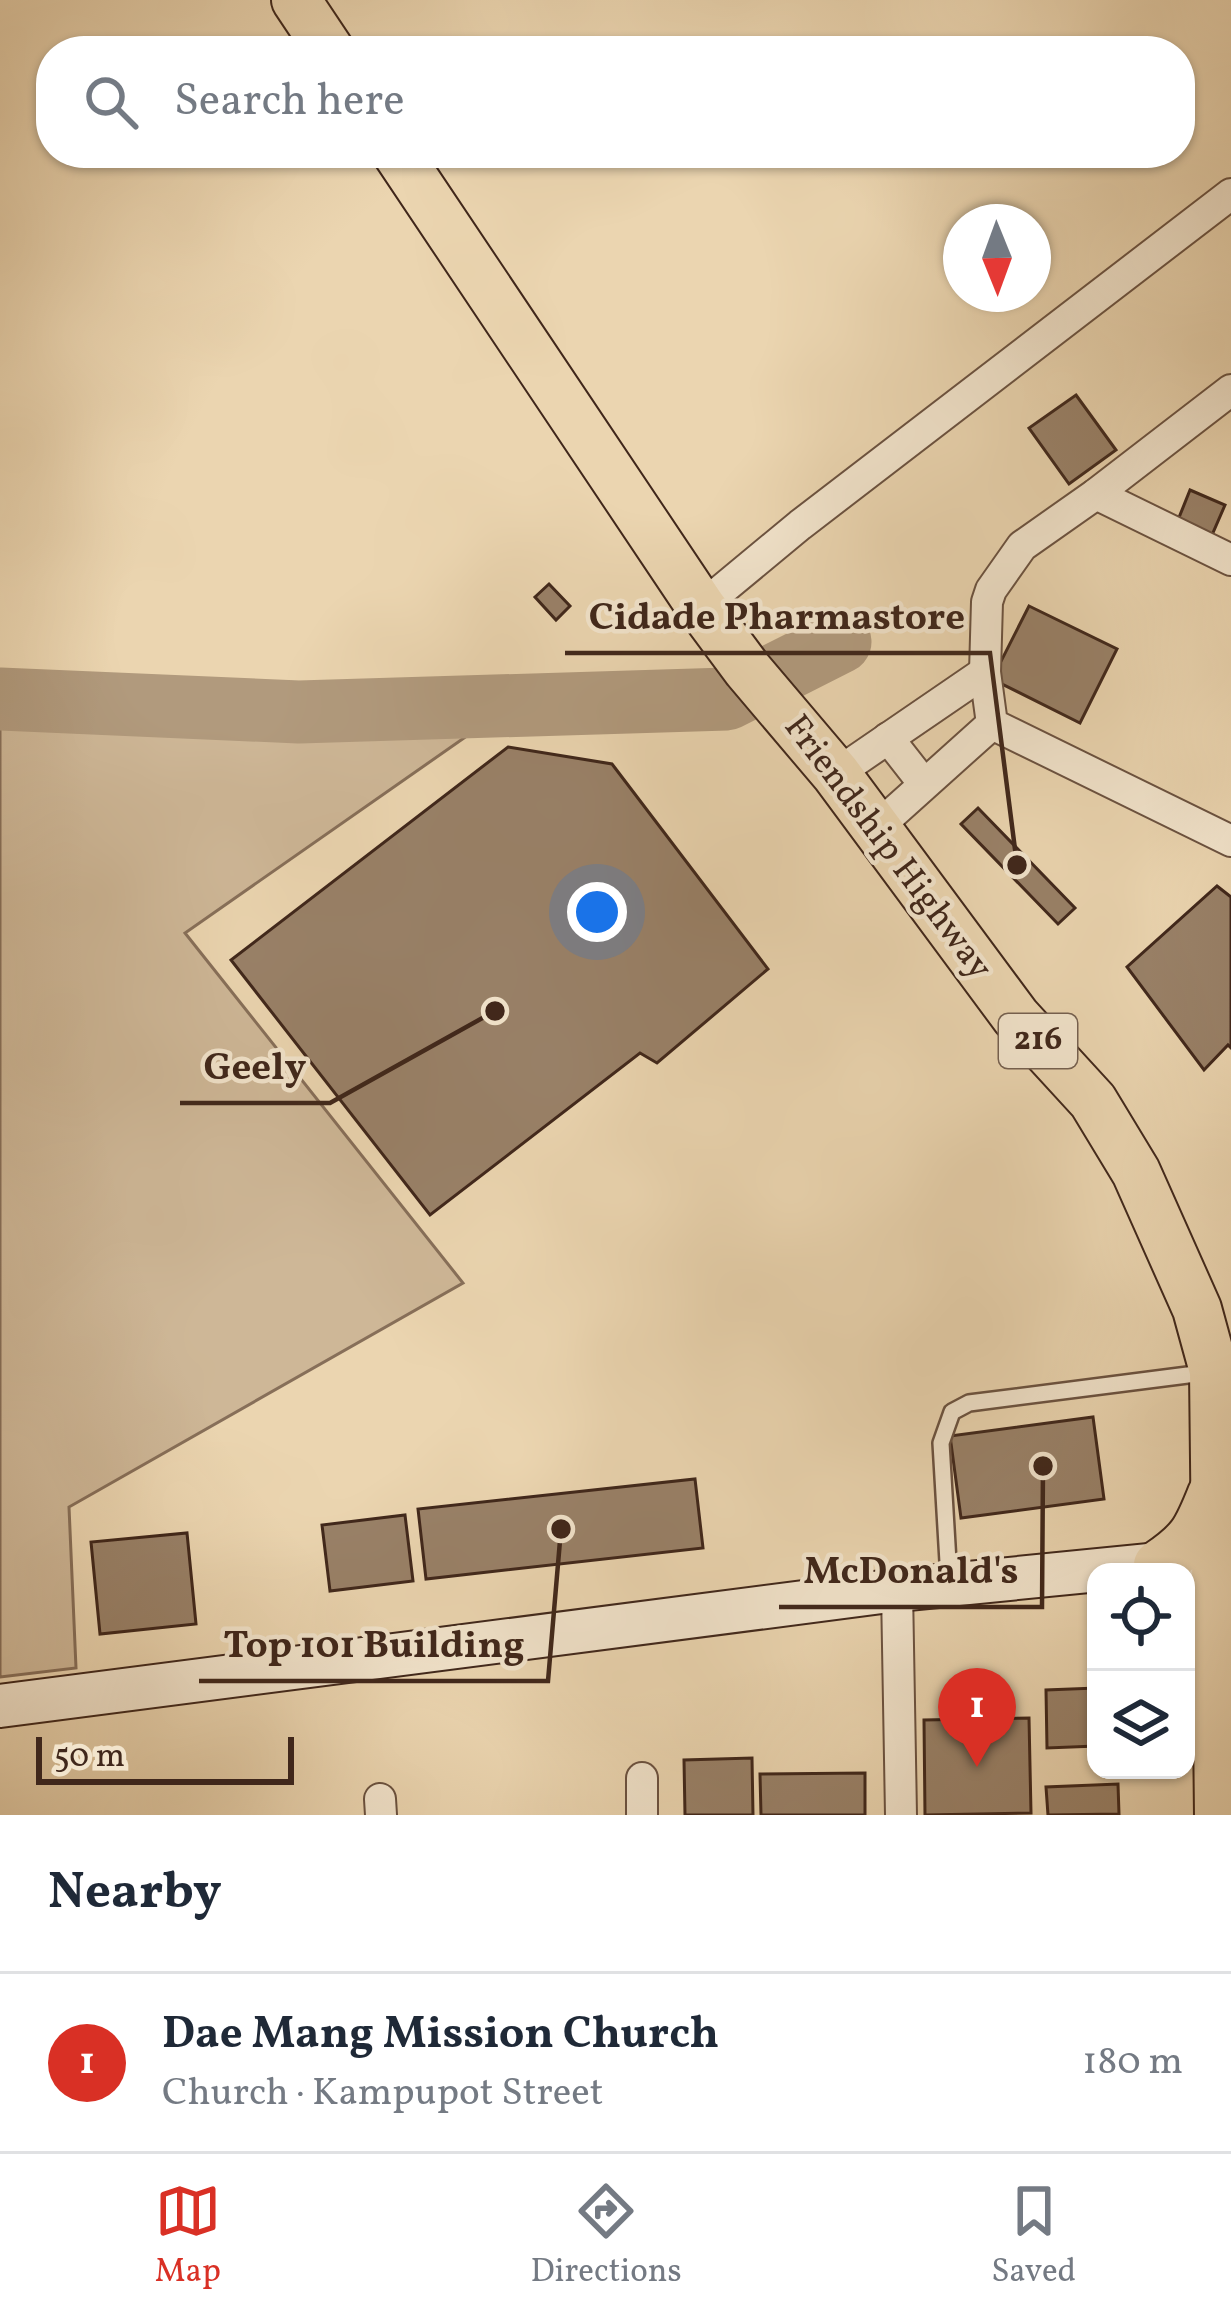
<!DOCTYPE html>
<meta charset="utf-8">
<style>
:root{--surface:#fff;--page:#f2f2f3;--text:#1f2937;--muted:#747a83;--line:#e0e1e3;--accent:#d93025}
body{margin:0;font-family:Vollkorn,serif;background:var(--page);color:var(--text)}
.controls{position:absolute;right:36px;bottom:36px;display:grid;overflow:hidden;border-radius:24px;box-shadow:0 3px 9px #0004}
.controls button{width:108px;height:108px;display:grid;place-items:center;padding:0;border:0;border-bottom:3px solid var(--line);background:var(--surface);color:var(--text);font:60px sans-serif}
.compass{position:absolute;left:943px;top:204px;width:108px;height:108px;border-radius:50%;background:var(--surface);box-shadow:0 3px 9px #0004;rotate:179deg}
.scale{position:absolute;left:36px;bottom:30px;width:258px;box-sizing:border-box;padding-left:12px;border:6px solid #40271b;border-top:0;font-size:33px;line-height:42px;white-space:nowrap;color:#40271b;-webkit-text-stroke:9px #f2e4cc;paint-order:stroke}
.you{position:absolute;left:597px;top:912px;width:42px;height:42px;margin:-30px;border:9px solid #fff;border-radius:50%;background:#1a73e8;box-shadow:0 0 0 18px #1a73e833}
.badge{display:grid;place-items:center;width:78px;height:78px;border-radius:50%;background:var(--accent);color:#fff;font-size:39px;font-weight:700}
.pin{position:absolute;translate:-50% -99px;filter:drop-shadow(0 3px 6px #0008)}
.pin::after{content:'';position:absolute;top:63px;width:42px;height:36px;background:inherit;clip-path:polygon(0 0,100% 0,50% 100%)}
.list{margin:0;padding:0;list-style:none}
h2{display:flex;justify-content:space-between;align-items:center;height:156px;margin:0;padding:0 48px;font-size:51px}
h2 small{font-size:39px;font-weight:400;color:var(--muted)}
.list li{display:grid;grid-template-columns:78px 1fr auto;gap:36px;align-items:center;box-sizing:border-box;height:180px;padding:0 48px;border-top:3px solid var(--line)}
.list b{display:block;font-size:45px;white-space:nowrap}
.list p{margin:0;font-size:39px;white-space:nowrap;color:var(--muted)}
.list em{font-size:39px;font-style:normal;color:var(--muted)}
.icon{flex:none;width:66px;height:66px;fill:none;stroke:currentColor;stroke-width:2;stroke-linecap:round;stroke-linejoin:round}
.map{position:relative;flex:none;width:1231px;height:1815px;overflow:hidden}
.search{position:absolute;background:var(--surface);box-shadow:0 3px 9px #0004;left:36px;right:36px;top:36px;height:132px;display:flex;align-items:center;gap:30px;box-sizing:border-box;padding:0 42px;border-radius:48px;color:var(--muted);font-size:45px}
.sheet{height:336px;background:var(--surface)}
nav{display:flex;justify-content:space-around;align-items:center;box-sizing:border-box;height:168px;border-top:3px solid var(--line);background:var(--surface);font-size:33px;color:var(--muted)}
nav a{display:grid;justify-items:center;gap:6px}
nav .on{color:var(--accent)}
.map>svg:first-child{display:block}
.green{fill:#ceb797;stroke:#876f59;stroke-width:3}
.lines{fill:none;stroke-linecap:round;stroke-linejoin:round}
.river{stroke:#b19a7d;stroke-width:63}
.building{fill:#998168;stroke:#40271b;stroke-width:3}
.service-casing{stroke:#6b5240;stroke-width:20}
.minor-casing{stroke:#6b5240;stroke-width:34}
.secondary-casing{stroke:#40271b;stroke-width:46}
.primary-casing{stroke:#40271b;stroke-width:52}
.service{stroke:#f2e4cc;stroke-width:15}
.minor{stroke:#f2e4cc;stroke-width:30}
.secondary{stroke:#f2e4cc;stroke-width:42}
.primary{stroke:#ebd5b0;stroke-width:48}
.labels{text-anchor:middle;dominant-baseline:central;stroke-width:9;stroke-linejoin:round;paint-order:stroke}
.shield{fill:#f2e4cc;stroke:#756050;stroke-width:3}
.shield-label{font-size:33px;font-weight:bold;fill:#40271b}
.street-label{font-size:36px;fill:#40271b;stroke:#f2e4cc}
.leader{fill:none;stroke:#40271b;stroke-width:4.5}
.callout-dot{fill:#40271b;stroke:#f2e4cc;stroke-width:4.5}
.callout-label{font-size:39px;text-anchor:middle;font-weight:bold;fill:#40271b;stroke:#f2e4cc;stroke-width:9;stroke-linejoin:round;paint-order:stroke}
</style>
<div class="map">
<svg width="1231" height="1815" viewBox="0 0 1231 1815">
<rect width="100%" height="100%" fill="#ebd5b0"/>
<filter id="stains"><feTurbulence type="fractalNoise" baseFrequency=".00167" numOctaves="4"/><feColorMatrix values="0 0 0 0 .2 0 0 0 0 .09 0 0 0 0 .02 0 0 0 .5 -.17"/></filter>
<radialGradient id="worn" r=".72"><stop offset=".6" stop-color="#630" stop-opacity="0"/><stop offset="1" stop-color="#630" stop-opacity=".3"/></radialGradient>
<polygon class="green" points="494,717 185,933 463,1283 69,1507 76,1668 0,1677 0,722 142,724"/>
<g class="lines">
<polyline class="river" points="0,699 299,712 727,699 840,642"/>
</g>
<g class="building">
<polygon points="1076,395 1116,450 1069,484 1029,428"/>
<polygon points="1190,490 1225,505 1212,535 1178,520"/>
<polygon points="549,584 570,606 556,620 535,597"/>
<polygon points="1029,606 1117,649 1080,723 992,679"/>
<polygon points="508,747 612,764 768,969 657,1063 640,1053 430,1215 231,960"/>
<polygon points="978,808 1075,908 1058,924 961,824"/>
<polygon points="1217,886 1231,897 1231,1048 1228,1045 1204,1070 1127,967"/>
<polygon points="1093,1417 1104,1499 961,1518 950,1436"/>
<polygon points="695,1479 703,1548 426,1579 418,1509"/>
<polygon points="405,1515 413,1581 330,1591 322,1525"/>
<polygon points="187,1533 196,1624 100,1634 91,1542"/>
<polygon points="1096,1688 1096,1746 1047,1748 1046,1690"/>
<polygon points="1029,1718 1031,1813 925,1815 924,1720"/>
<polygon points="752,1758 753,1815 685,1815 684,1760"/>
<polygon points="865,1773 865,1815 761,1815 760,1774"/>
<polygon points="1118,1784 1119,1814 1048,1815 1046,1787"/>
</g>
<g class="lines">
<defs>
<polyline id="service" points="949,1579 941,1443 952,1412 969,1403 1211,1372"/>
<g id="minor">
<polyline points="1231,390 1096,494 1022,546 991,590 987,602 985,672 992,724 1231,841"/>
<polyline points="1096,494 1231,560"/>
<polyline points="701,607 800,525 1231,194"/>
<polyline points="888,738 924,784"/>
<polyline points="836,774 985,672"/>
<polyline points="875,829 992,724"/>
<polyline points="897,1590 901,1815"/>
<polyline points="642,1778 642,1815"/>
<polyline points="380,1799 381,1815"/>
</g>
<polyline id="secondary" points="0,1706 897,1590 1190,1561"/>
<g id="primary">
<polyline points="296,0 330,51"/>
<polyline points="397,153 701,607 747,669 836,774 1016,1017 1093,1101 1136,1172 1197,1309 1214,1371 1219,1815"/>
<path d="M1166,1572l-8,-7c34,-23 39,-33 54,-71"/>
</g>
</defs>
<use href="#service" class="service-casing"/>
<use href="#minor" class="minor-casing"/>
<use href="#secondary" class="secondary-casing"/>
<use href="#primary" class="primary-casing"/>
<use href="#service" class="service"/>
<use href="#minor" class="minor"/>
<use href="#secondary" class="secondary"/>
<use href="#primary" class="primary"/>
</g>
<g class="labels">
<rect class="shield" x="999" y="1014" width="78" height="54" rx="9"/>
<g class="shield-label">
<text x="1038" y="1041">216</text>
</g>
<g class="street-label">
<text transform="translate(887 848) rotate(53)">Friendship Highway</text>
</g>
</g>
<path class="leader" d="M1017 865L990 653H565M495 1011L330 1103H180M1043 1466L1042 1607H779M561 1529L548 1681H199"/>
<g class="callout-dot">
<circle cx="1017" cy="865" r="12"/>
<circle cx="495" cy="1011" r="12"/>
<circle cx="1043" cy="1466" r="12"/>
<circle cx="561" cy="1529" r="12"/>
</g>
<g class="callout-label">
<text x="777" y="629">Cidade Pharmastore</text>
<text x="255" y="1079">Geely</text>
<text x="911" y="1583">McDonald's</text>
<text x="374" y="1657">Top 101 Building</text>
</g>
<rect width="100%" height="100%" filter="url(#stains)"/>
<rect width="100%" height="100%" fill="url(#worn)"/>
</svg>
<div class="controls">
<button><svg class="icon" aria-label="locate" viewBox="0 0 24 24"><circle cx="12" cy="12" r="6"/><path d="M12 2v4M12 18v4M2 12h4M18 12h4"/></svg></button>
<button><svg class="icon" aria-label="layers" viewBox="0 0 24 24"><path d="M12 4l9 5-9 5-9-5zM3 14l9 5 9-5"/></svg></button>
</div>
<svg class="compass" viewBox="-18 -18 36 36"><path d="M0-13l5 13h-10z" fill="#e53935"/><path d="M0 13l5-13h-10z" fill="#747a83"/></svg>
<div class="scale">50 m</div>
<div class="you"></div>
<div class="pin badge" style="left:977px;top:1767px">1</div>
<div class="search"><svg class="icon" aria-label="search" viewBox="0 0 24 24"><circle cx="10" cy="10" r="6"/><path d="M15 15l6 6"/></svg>Search here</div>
</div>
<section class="sheet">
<h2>Nearby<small></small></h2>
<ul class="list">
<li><span class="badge">1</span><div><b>Dae Mang Mission Church</b><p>Church · Kampupot Street</p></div><em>180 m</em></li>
</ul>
</section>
<nav>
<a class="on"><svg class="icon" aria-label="map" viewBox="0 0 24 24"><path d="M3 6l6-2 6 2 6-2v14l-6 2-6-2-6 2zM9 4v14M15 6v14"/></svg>Map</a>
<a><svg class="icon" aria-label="directions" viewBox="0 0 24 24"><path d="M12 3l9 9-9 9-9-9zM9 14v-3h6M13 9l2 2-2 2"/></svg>Directions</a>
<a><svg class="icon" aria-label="saved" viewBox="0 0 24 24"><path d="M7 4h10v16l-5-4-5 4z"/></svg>Saved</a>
</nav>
